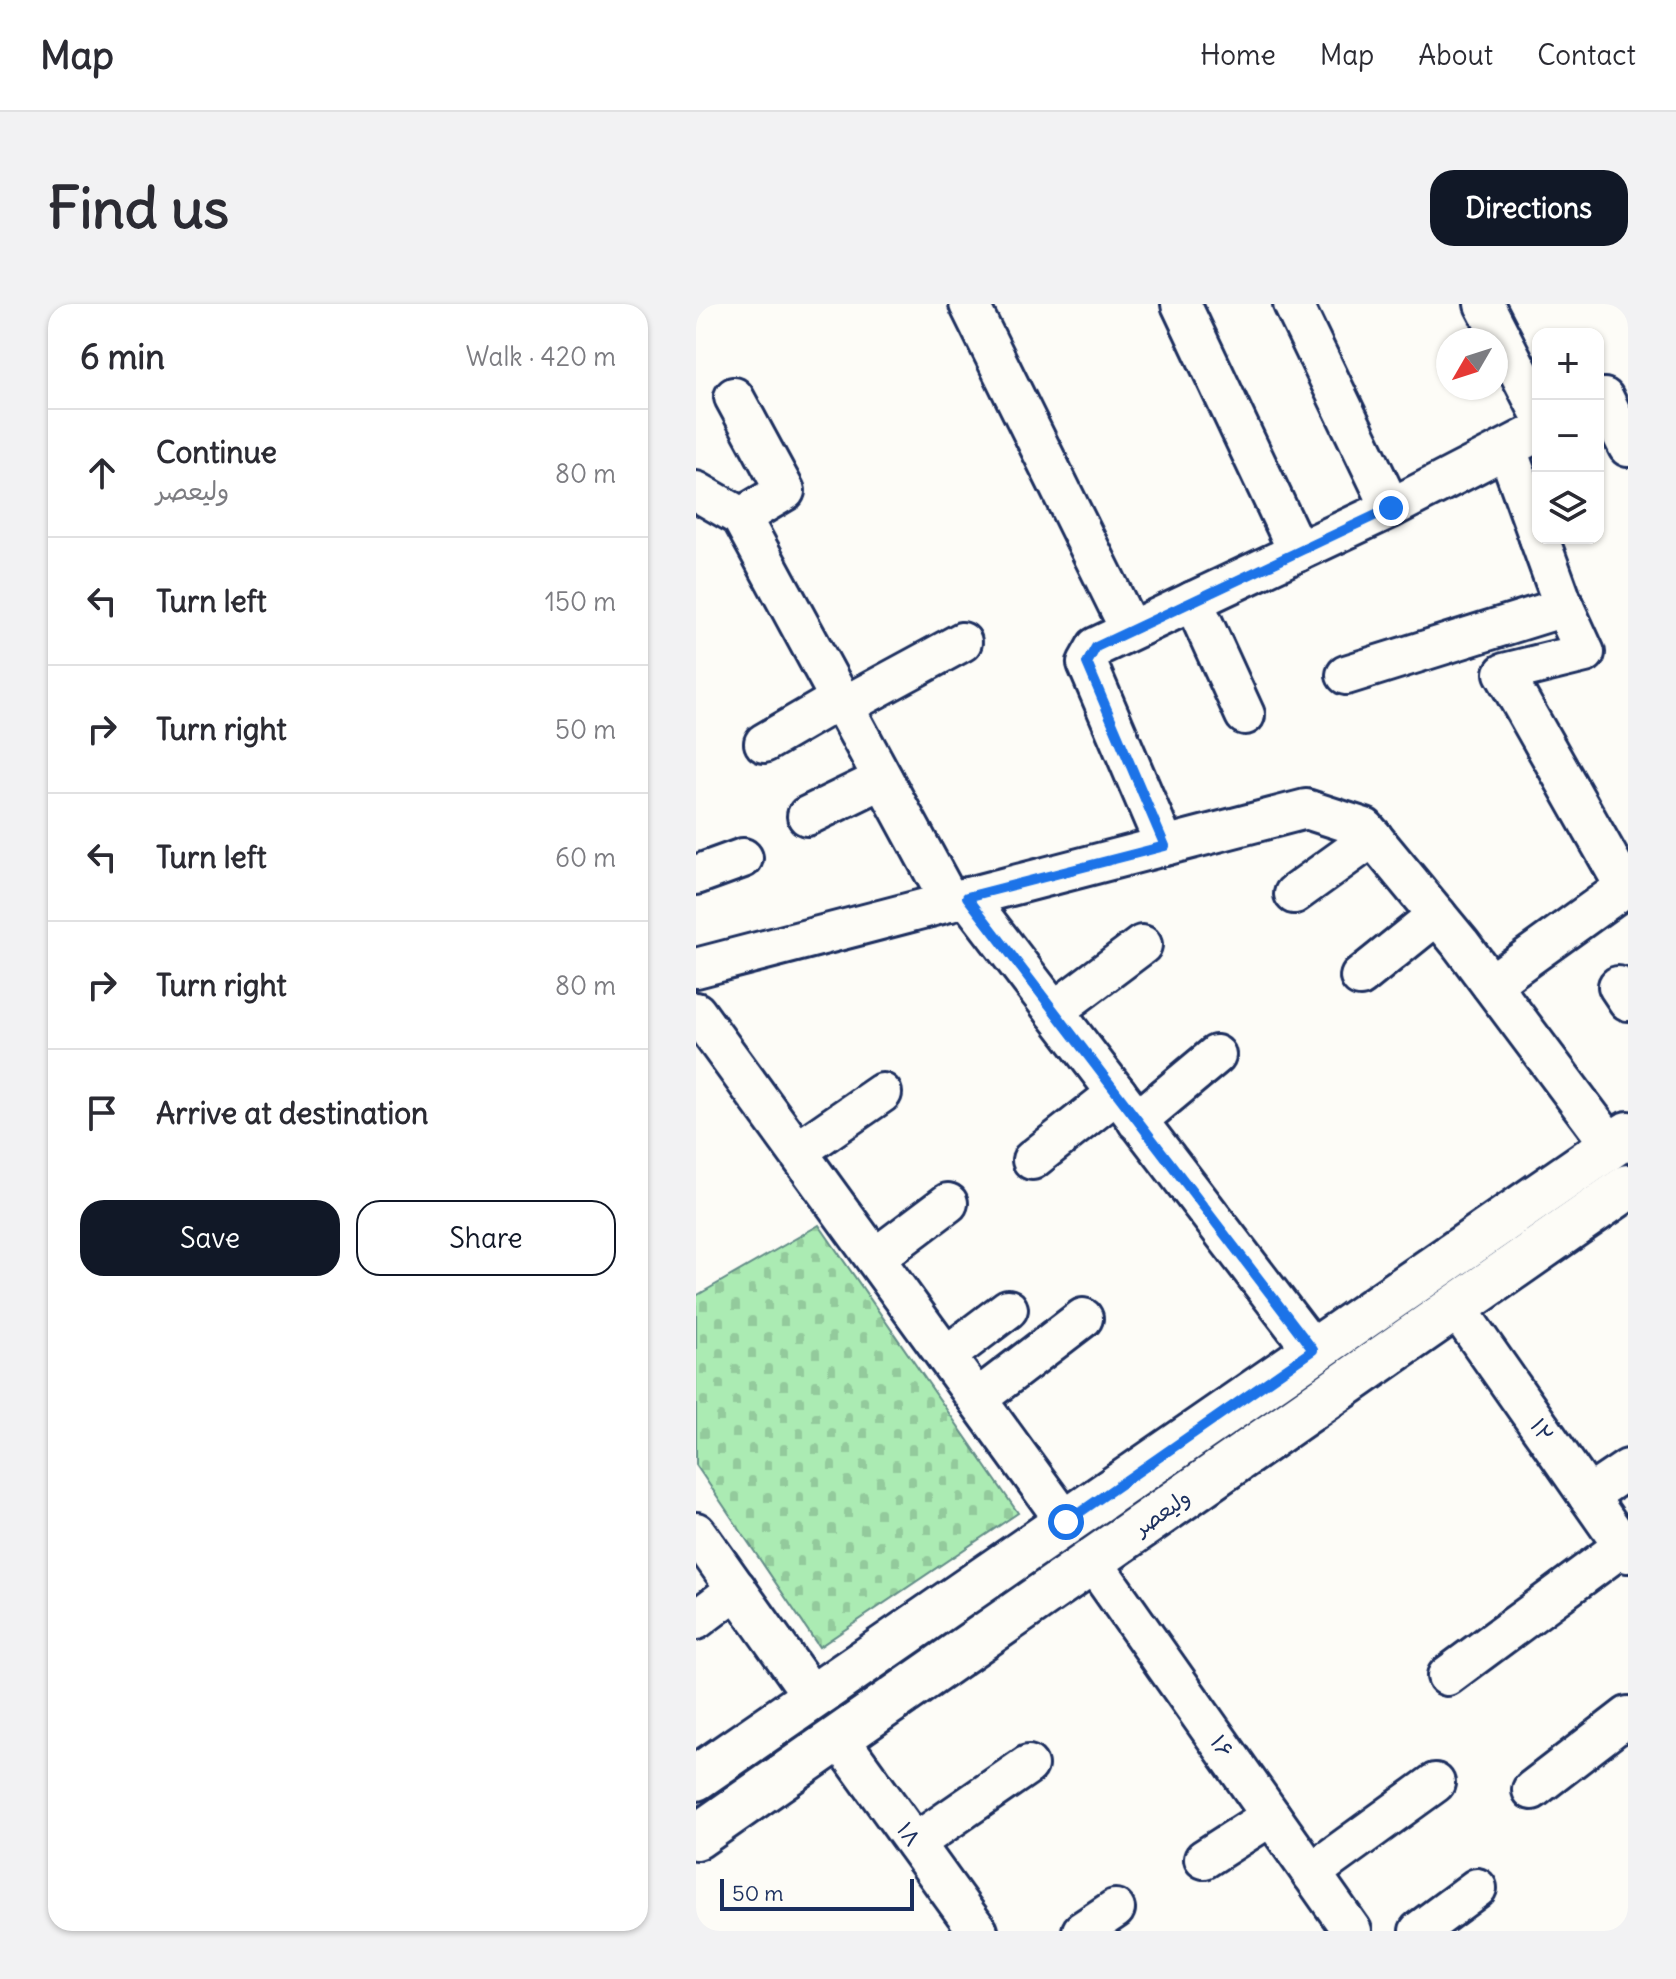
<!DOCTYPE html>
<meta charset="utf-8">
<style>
:root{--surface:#fff;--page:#f2f2f3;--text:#2b2b33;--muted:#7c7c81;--line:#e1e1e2;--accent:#111827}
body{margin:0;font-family:Delius,"Playpen Sans Arabic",sans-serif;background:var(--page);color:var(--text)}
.controls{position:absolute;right:24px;top:24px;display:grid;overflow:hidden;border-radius:16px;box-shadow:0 2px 6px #0004}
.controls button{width:72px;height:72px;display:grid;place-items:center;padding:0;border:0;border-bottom:2px solid var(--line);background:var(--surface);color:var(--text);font:40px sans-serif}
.compass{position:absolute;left:740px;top:24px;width:72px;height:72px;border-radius:50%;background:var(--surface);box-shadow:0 2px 6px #0004;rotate:231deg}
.scale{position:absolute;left:24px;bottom:20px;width:194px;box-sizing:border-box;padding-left:8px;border:4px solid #1b2f5e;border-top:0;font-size:22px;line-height:28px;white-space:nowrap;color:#1b2f5e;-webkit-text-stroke:6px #fdfcf7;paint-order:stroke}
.stop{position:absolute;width:24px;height:24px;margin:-18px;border:6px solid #1a73e8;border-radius:50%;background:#fff}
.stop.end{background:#1a73e8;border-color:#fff;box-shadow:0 2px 8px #0008}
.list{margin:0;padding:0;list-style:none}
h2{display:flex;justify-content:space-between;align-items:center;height:104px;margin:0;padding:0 32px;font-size:34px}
h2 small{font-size:26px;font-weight:400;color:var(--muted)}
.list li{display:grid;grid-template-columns:52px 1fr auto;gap:24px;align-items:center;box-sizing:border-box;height:128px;padding:0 32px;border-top:2px solid var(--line)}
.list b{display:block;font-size:30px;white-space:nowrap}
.list p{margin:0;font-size:26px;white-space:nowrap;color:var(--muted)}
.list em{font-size:26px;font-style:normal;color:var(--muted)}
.actions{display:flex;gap:16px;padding:24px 32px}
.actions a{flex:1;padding:18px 0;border:2px solid var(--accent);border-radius:24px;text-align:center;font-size:28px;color:var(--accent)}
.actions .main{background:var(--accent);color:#fff}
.icon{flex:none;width:44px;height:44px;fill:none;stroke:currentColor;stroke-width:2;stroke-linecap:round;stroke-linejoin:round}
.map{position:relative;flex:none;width:932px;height:1627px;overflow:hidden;border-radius:24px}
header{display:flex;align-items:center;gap:48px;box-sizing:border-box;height:112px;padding:0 40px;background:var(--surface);border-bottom:2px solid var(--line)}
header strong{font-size:38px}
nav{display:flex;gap:44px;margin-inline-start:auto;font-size:28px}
.intro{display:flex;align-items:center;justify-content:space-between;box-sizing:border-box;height:192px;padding:0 48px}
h1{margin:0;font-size:56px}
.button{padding:20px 36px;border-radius:24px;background:var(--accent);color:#fff;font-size:28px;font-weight:700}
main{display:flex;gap:48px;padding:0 48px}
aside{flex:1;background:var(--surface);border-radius:24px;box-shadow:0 2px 6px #0004}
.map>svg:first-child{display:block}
.cemetery{fill:url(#cemetery-stones);stroke:#638d88;stroke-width:2}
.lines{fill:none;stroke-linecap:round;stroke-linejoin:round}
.minor-casing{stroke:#1b2f5e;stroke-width:44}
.major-casing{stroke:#1b2f5e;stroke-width:50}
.minor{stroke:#fdfcf7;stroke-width:38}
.major{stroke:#fdfcf7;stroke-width:44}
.route{stroke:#1a73e8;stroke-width:10}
.labels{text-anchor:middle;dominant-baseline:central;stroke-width:6;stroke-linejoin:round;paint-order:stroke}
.street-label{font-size:22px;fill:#1b2f5e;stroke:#fdfcf7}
</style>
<header>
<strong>Map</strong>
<nav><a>Home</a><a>Map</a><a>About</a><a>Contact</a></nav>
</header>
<div class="intro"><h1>Find us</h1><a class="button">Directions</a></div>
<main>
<aside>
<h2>6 min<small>Walk · 420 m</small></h2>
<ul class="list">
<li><svg class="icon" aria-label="ahead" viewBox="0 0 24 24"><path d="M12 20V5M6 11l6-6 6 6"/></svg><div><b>Continue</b><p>ولیعصر</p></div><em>80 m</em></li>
<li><svg class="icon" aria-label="left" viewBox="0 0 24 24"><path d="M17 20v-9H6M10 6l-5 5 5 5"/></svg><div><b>Turn left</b></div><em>150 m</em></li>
<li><svg class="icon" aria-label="right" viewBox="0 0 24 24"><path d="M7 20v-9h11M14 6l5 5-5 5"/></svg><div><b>Turn right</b></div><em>50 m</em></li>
<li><svg class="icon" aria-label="left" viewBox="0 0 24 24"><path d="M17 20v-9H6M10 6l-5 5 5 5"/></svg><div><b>Turn left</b></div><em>60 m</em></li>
<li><svg class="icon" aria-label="right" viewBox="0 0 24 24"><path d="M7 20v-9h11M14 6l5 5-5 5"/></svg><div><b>Turn right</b></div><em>80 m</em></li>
<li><svg class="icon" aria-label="arrive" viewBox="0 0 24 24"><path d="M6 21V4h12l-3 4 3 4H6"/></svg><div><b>Arrive at destination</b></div></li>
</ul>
<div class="actions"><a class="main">Save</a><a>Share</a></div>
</aside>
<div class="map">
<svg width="932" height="1627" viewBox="0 0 932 1627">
<defs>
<pattern id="cemetery-stones" width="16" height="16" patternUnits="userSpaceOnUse" patternTransform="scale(2)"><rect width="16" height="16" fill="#abebb3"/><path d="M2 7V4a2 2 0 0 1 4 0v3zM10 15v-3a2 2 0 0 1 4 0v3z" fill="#93ca9c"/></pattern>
</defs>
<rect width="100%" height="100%" fill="#fdfcf7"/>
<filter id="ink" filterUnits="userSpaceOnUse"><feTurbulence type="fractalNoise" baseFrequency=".0125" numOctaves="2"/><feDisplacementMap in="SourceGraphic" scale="16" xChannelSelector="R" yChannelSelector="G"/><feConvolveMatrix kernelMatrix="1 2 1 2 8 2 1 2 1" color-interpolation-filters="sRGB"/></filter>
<g filter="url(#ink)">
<polygon class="cemetery" points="123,921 322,1209 123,1343 0,1161 0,992"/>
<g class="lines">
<defs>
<g id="minor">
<polyline points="273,0 434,326"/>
<polyline points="485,0 602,248"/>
<polyline points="597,0 695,204"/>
<polyline points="788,0 842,105"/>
<polyline points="38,93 89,187 45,213"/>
<polyline points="908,94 932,143"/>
<polyline points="811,145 842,231"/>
<polyline points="0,187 45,213 254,598"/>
<polyline points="497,297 549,411"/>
<polyline points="868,303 889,349 808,369 929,583"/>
<polyline points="650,371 868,303 843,234"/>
<polyline points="148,402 266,338"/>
<polyline points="68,439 144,395"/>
<polyline points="111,512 187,475"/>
<polyline points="469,542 391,359 400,343 695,204 842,128"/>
<polyline points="0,571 47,554"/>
<polyline points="598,590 677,533"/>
<polyline points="271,593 617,1046"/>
<polyline points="0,664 610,505 669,524 764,639 915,841"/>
<polyline points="664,673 741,611"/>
<polyline points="795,680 932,581"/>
<polyline points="922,682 932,697"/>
<polyline points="358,707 446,641"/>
<polyline points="0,708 370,1218"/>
<polyline points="441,817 520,751"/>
<polyline points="102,847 186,789"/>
<polyline points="336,856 421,789"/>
<polyline points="179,954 252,899"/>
<polyline points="760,1003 932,1249"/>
<polyline points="250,1052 312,1005"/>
<polyline points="281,1095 387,1014"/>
<polyline points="892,1192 932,1165"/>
<polyline points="0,1228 117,1393"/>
<polyline points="396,1257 656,1627"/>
<polyline points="0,1316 41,1285"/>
<polyline points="751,1372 927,1242"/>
<polyline points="143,1434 282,1627"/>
<polyline points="836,1486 932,1412"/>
<polyline points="219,1539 332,1461"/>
<polyline points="508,1555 575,1512"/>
<polyline points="615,1569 739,1479"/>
<polyline points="386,1627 419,1605"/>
<polyline points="723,1627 781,1584"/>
</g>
<g id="major">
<polyline points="0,1474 932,830"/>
<polyline points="0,1533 932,883"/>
</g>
</defs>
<use href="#minor" class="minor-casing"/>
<use href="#major" class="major-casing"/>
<use href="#minor" class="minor"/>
<use href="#major" class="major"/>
</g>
</g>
<g class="lines" filter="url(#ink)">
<polyline class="route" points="370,1218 617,1046 271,593 469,542 391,359 400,343 695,204"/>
</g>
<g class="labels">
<g class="street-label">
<text transform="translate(846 1126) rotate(55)">۱۲</text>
<text transform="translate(466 1208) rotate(-35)">ولیعصر</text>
<text transform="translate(526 1442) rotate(55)">۱۶</text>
<text transform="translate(213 1530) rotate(54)">۱۸</text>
</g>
</g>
</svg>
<div class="controls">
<button>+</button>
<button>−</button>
<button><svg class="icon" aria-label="layers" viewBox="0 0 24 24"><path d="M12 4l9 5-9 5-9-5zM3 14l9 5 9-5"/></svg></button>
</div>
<svg class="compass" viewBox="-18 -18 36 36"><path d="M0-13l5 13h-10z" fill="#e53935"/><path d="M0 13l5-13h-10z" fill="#7c7c81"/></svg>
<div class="scale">50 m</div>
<div class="stop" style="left:370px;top:1218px"></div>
<div class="stop end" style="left:695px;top:204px"></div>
</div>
</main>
